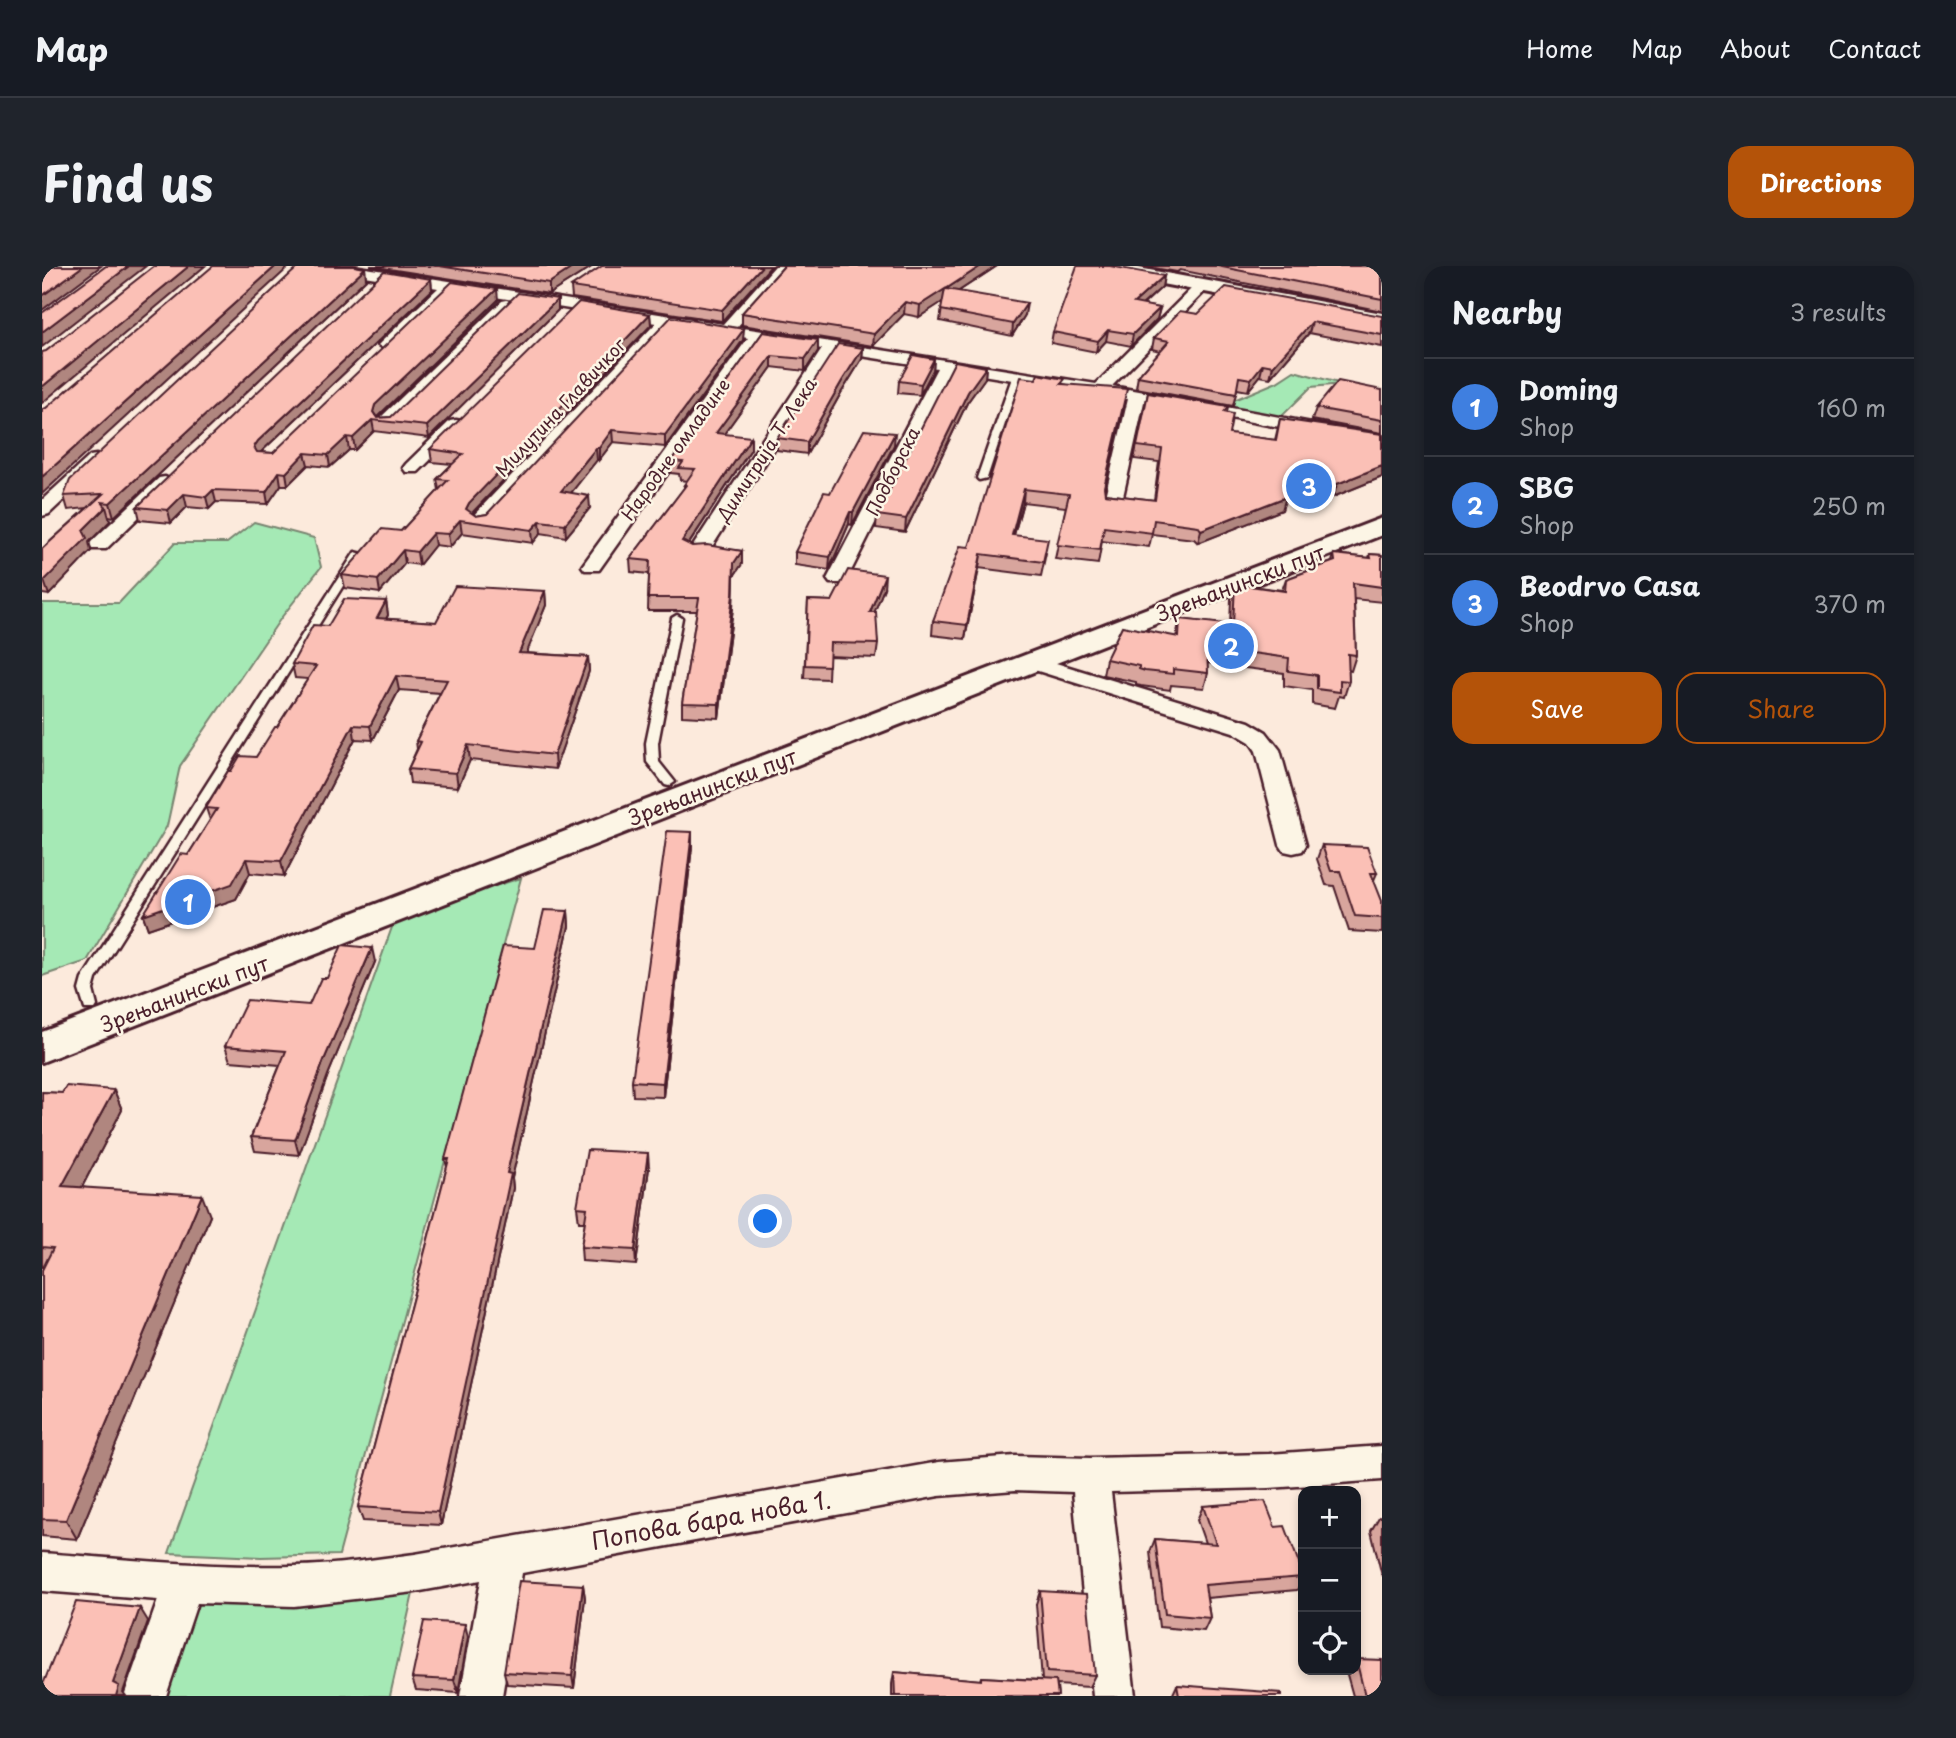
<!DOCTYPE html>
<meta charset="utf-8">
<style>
:root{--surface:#171b24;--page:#20242c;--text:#f1f3f6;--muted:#9ea1a6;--line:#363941;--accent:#b45309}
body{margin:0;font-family:"Playpen Sans",sans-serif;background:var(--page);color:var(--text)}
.controls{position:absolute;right:21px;bottom:21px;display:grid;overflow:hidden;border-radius:14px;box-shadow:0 4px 10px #0003}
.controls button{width:63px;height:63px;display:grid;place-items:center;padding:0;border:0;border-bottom:2px solid var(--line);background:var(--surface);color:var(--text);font:35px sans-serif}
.you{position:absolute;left:724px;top:956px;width:24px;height:24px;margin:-18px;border:5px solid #fff;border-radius:50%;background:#1a73e8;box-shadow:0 0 0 10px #1a73e833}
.badge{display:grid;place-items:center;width:46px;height:46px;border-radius:50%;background:var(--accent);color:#fff;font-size:23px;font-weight:700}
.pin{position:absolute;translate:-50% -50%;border:4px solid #fff;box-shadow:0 2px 7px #0006}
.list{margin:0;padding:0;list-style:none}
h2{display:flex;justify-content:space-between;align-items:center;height:91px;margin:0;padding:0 28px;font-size:30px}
h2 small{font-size:23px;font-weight:400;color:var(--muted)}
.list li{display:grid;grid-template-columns:46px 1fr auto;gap:21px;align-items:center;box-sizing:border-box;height:98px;padding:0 28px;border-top:2px solid var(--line)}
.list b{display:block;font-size:26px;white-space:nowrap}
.list p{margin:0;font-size:23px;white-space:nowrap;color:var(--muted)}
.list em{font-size:23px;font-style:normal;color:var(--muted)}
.actions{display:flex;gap:14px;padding:21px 28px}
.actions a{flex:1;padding:16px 0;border:2px solid var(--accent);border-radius:21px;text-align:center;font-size:24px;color:var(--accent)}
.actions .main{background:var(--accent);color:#fff}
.icon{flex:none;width:38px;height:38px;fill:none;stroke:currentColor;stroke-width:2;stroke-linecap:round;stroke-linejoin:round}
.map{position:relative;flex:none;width:1340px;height:1430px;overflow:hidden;border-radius:21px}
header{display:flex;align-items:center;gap:42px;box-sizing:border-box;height:98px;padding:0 35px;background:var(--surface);border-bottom:2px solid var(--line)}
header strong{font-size:33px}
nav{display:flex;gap:38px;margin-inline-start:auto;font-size:24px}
.intro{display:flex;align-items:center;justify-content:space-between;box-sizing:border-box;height:168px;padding:0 42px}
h1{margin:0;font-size:49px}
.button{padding:18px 32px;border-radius:21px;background:var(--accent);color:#fff;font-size:24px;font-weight:700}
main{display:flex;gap:42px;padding:0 42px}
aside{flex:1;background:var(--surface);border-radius:21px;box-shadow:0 4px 10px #0003}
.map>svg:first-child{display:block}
.green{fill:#a5e9b5;stroke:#788470;stroke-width:2}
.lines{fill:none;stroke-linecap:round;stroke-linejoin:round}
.lane-casing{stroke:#4a1f2b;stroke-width:5}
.street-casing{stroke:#4a1f2b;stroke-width:5}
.secondary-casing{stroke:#4a1f2b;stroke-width:6}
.lane{fill:#fcf5e5;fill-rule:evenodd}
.street{fill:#fcf5e5;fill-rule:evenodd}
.secondary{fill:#fcf5e5;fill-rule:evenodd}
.wall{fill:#d8a59d;stroke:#4a1f2b;stroke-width:2}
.shaded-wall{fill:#b0867f;stroke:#4a1f2b;stroke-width:2}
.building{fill:#fbc0b6;stroke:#4a1f2b;stroke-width:2}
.labels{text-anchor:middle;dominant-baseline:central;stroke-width:5;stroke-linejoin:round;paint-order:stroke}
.far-street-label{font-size:18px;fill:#4a1f2b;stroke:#fcf5e5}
.street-label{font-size:21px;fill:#4a1f2b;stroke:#fcf5e5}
.near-street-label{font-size:24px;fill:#4a1f2b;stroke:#fcf5e5}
</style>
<header>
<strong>Map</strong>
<nav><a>Home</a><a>Map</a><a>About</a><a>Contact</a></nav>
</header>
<div class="intro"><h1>Find us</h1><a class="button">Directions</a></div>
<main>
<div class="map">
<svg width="1340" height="1430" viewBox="0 0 1340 1430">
<rect width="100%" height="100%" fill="#fceadc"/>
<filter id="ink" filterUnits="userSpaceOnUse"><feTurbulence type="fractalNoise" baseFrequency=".0143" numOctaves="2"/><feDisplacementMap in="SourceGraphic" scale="14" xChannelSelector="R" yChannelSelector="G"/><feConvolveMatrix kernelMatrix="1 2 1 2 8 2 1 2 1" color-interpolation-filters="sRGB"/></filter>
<g filter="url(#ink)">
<g class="green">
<polygon points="1252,105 1300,118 1269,121 1236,154 1170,143 1235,116"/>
<polygon points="212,256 272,272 279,301 239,352 138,500 125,560 45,695 0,710 0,337 77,337 133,277 185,277"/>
<polygon points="479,612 297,1289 219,1291 127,1287 354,650"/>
<polygon points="372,1323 348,1430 119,1430 152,1332"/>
</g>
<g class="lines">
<defs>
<g id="lane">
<polygon points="975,107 979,109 945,212 937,214 935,212 971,109"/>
<polygon points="313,286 321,288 54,713 51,724 55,740 53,743 43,743 37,724 40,713"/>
<polygon points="635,349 640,352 616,477 617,496 633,516 627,520 623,519 605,496 604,477 630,352"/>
</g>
<g id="street">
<polygon points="278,0 311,0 681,58 733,0 748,0 695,61 1054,118 1156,16 1161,15 1168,19 1166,22 1070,120 1340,170 1340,180 1102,136 1080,235 1071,241 1062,235 1086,133 910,104 805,313 802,317 788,317 785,313 895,102 794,86 664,290 650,290 647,286 780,83 720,74 557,304 543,304 540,300 706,72 628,59 444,259 437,261 428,255 430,251 614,57 410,24 349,82 344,84 336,79 339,76 396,22 285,4"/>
<polygon points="465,34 472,38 470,41 349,161 337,161 335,157 337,153 460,35"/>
<polygon points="414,154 420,155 422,159 420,163 376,206 364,206 361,202 364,198 408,155"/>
<polygon points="54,189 63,194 60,198 7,248 0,250 0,234 48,190"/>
<polygon points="123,211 132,216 129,220 64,283 50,283 47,279 50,275 117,212"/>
<polygon points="991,390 1207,456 1224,466 1238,484 1264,579 1260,585 1251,587 1242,585 1238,579 1214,485 1208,476 1191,466 983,401 980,396 983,391"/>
<path d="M1340,1180v34l-113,8 -158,4 24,204h-42l-20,-204 -58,-2 -76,6 -417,77 -20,123h-42l21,-116 -66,12 -121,14 -97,-3 -31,93h-42l34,-96 -116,-9v-38c83,6 167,15 251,13 40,0 82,-7 122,-12l524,-92 76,-6 75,2 179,-4z"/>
</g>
<g id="secondary">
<polygon points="1046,0 1086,0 1340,47 1340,59 1055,6"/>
<polygon points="1340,252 1340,269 0,796 0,766"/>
</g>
</defs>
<use href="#lane" class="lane-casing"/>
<use href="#street" class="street-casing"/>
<use href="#secondary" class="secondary-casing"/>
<use href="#lane" class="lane"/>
<use href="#street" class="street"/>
<use href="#secondary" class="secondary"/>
</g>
<g class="wall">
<polygon points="328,0 551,0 507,28"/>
<polygon points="729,0 680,55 530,32 529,21"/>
<polygon points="742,0 955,0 917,25 983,49 970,70 898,55 901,35 877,51 862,48 831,80 700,59 700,47"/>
<polygon points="1100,0 1340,0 1340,45 1138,4 1135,6"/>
<polygon points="323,2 324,13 72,251 67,250 68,255 47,276 49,285 7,329 0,328 0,283 45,242 26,244 22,230"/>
<polygon points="1122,10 1120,21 1101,39 1118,42 1115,53 1089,80 1064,75 1054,86 1009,77 1011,66"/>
<polygon points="389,13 390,24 219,186 231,187 456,34 335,152 349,151 516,44 387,172 332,165 313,184 307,184 288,201 266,199 246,219 239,219 226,238 174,236 167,243 145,241 129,257 98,254 95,241"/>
<polygon points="608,48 609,59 430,247 434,250 445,248 701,74 623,181 571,176 557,194 555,194 529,227 548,242 524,271 499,267 491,277 420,267 408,281 393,279 377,299 363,297 338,327 303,322 300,309 359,265 397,224 395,213 410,198 390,196 388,183"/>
<polygon points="1156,48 1340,50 1340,81 1267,67 1228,112 1218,110 1206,125 1195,123 1191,140 1094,122 1096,110 1118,85 1110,83 1112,72"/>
<polygon points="721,66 776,85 763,105 730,101 682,168 709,183 647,278 650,280 700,285 700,298 692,310 691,342 677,452 640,450 640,437 655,345 606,345 607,308 589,306 588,293 642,222 642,219 645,215 638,214 637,208 629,207 629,195"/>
<polygon points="821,82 820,93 799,127 765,188 735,184 735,172"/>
<polygon points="892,93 891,104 878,129 856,127 857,115"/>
<polygon points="944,101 943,112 925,137 863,266 834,262 835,249"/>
<polygon points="994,113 1022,118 1083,135 1062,223 1063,228 1112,234 1117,196 1092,193 1106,127 1186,141 1185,147 1187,168 1233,174 1238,153 1340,168 1340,211 1291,231 1278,230 1276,236 1243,232 1240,244 1156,277 1152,273 1110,268 1107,281 1060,275 1056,298 1013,293 1024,241 981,236 972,269 1004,287 999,310 937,302 923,373 890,369 891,355 927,281"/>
<polygon points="1340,124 1340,167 1270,154 1274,142"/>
<polygon points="852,179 810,259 807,258 787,304 753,299 753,286 788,227"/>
<polygon points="1292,288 1327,292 1328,288 1340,289 1340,336 1312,333 1314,389 1309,405 1306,404 1307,415 1302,431 1297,430 1293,442 1270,438 1270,424 1242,420 1242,407 1165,397 1166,407 1162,422 1129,419 1128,424 1099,420 1094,419 1094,416 1061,409 1064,393 1134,371 1138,353 1188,359 1189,333 1193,318 1240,324 1244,313 1290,296"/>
<polygon points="842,322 832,346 836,378 834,392 787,390 786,413 762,412 766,334 790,335"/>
<polygon points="503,325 504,339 484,387 546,391 547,405 513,503 428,494 416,521 368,517 366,503 375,483 374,475 398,427 357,424 331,474 313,473 242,610 208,607 194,633 106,663 101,649 146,589 168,554 164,542 189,505 214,491 235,461 266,413 253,412 250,398 286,360 344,335 346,349 344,353 394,356"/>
<polygon points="650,566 650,581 621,831 591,830 590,815"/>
<polygon points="1280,579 1335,607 1332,614 1340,652 1340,667 1307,665 1292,620 1284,619 1275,593"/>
<polygon points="526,645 527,660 470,912 471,922 399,1259 321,1255 316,1241 405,901 403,893 493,682"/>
<polygon points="333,696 286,809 257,889 213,885 209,871 238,799 188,795 183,780 267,739 285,712"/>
<polygon points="72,824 80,844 40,921 168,950 35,1273 0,1270 0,1004 2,1001 0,1001 0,826 20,827"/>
<polygon points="607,902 594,999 540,995 539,981 543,956 537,956 535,941"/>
<polygon points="1161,1240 1233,1261 1261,1308 1261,1313 1255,1324 1165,1332 1168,1352 1162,1365 1117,1361 1108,1286 1113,1273 1163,1277 1155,1254"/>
<polygon points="1337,1251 1340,1251 1340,1310 1329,1265"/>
<polygon points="541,1319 543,1332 532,1422 465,1418 462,1406"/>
<polygon points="998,1325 1053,1409 1047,1421 1015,1419 1016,1430 850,1430 850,1418 852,1406 938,1414 939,1411 1000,1414 994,1338"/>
<polygon points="426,1371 416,1427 374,1424 370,1412"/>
<polygon points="1314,1393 1340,1430 1311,1430 1304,1405 1305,1404 1314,1404"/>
<polygon points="1135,1419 1239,1430 1130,1430"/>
</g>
<g class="shaded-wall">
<polygon points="41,0 59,0 0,44 0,30"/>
<polygon points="87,0 104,0 0,81 0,66"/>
<polygon points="147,0 163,0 0,137 0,121"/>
<polygon points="234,0 248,0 0,228 0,211"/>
<polygon points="533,0 551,0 507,28 507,17"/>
<polygon points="720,0 729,0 680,55 680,44"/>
<polygon points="939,0 955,0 903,34 904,23"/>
<polygon points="323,2 324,13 72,251 68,237"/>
<polygon points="1122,10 1120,21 1090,48 1092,37"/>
<polygon points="389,13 390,24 218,187 214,193 212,181 216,175"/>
<polygon points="455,23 456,34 335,151 331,146 333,139"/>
<polygon points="903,23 902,35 877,51 878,39"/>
<polygon points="516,33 516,44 387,172 385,160"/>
<polygon points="863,36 862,48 831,80 832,68"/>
<polygon points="985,37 983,49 970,70 971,58"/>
<polygon points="1118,42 1115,53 1089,80 1091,68"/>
<polygon points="608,48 609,59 428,249 424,243 427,237"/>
<polygon points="1270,56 1267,67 1228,112 1231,100"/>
<polygon points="702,63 701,74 623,181 623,169"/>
<polygon points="1066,64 1064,75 1054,86 1056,75"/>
<polygon points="776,74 776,85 763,105 763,93"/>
<polygon points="821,82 820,93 799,127 765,188 765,176 800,115"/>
<polygon points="730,90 730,101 674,179 674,167"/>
<polygon points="892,93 891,104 878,129 879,118"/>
<polygon points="1221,98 1218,110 1206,125 1209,113"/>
<polygon points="944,101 943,112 925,137 863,266 864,253 926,126"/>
<polygon points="330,154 332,165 313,184 311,172"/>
<polygon points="570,164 571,176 557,194 557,182"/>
<polygon points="853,167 852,179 810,259 811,246"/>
<polygon points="305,171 307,184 288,201 286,189"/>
<polygon points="709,171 709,183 640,288 640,275"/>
<polygon points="554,182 555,194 520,238 519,225"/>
<polygon points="263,187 266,199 246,219 244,207"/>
<polygon points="1340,200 1340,211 1291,231 1295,218"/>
<polygon points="237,206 239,219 226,238 224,226"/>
<polygon points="982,223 981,236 968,283 970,269"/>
<polygon points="171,224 174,236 167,243 164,231"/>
<polygon points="142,228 145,241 129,257 126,244"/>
<polygon points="547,230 548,242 524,271 523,258"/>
<polygon points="1244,231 1240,244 1156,277 1159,264"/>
<polygon points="64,241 68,255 47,276 49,285 7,329 2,315 41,264"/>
<polygon points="808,246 807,258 787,304 788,291"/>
<polygon points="418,254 420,267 408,281 406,268"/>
<polygon points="498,255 499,267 491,277 490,264"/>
<polygon points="391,267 393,279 377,299 375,286"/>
<polygon points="361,284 363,297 338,327 336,314"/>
<polygon points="700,285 700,298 692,310 691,342 677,452 677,438 692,297"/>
<polygon points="939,288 937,302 923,373 925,359"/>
<polygon points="843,309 842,322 827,360 828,346"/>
<polygon points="503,325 504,339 479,401 477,387"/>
<polygon points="344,335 346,349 337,366 335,352"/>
<polygon points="546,391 547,405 513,503 512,489"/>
<polygon points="354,410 357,424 331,474 328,460"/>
<polygon points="311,459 313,473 242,610 239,595"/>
<polygon points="426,479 428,494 416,521 414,507"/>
<polygon points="650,566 650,581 621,831 621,817"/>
<polygon points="204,593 208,607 194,633 106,663 101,649"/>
<polygon points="526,645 527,660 470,912 471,922 399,1259 396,1246 465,907"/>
<polygon points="330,682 333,696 286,809 257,889 253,874 282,794"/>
<polygon points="72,824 80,844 30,940 20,920"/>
<polygon points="606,887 607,902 594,999 593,984"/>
<polygon points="160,929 168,950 35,1273 24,1254"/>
<polygon points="541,1319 543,1332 532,1422 530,1410"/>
<polygon points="98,1342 106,1355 81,1426 84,1430 74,1430 71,1417"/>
<polygon points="423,1358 426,1371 416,1427 412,1414"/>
</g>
<g class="building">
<polygon points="0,0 41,0 0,30"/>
<polygon points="64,0 87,0 0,66 0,47"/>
<polygon points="112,0 147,0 0,121 0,86 4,85"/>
<polygon points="171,0 234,0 0,211 0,143 4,142"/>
<polygon points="257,0 312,0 323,2 68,237 60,236 64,241 41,264 45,272 2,315 0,315 0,283 61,228 22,230 28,214"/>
<polygon points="397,0 533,0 507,17"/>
<polygon points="560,0 720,0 680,44 529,21"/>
<polygon points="742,0 939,0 904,23 985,37 971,58 899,44 903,23 878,39 863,36 832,68 700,47"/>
<polygon points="1035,0 1068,0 1122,10 1092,37 1118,42 1091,68 1066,64 1056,75 1011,66"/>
<polygon points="1175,0 1340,0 1340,33"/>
<polygon points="342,5 389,13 216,175 212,181 215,186 231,187 410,16 455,23 333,139 331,146 335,152 349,151 476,27 516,33 385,160 330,154 311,172 305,171 286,189 263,187 244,207 237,206 224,226 171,224 164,231 142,228 126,244 95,241"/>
<polygon points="1184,21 1340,50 1340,69 1270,56 1231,100 1221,98 1209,113 1197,111 1194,128 1096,110 1127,75 1112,72 1138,45 1156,48"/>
<polygon points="537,36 608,48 427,237 424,243 434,250 445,248 629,51 702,63 623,169 570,164 557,182 554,182 519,225 547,230 523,258 498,255 490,264 418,254 406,268 391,267 375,286 361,284 336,314 300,309 340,263 359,265 406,214 395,213 421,188 388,183"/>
<polygon points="721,66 776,74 763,93 730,90 674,167 709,171 640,275 650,280 665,279 700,285 692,297 691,329 677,438 640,437 657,332 606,332 608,295 588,293 644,219 642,219 653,203 637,202 641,196 629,195"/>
<polygon points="796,78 821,82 800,115 765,176 735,172"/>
<polygon points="871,89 892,93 879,118 857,115"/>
<polygon points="913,95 944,101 926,126 864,253 835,249"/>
<polygon points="996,108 1023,113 1019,118 1085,123 1062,221 1063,228 1113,234 1120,183 1095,180 1106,127 1186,141 1182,146 1191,148 1187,168 1234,174 1238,153 1340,168 1340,200 1295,218 1280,216 1280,222 1244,218 1244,231 1159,264 1156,260 1112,254 1110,267 1062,261 1058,284 1015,279 1027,228 982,223 970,269 1006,273 1001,296 939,288 925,359 891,355 918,280 927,281 979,111 994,113"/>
<polygon points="1296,115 1340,124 1340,154 1274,142"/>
<polygon points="822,164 853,167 811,246 808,246 788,291 753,286 782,226 788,227"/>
<polygon points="1292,288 1329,292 1328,288 1340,289 1340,321 1311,317 1314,389 1306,388 1307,415 1298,414 1298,426 1275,423 1275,409 1246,405 1247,392 1165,381 1166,407 1131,403 1131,408 1103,405 1097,403 1097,400 1064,393 1080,360 1137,371 1138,353 1191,359 1193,318 1243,325 1244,313 1293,295"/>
<polygon points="806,304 843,309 828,346 834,346 836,378 788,377 787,400 763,399 766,334 790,335"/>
<polygon points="413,320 503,325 477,387 546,391 512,489 426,479 414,507 366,503 379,476 374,475 405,414 354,410 328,460 311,459 239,595 204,593 190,618 101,649 139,588 146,589 175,543 164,542 186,505 189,505 198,490 214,491 233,461 235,461 274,400 250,398 271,359 286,360 302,333 344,335 335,352 394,356"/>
<polygon points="625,565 650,566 621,817 590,815"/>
<polygon points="1280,579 1325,581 1335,607 1329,607 1340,635 1340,652 1313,650 1298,605 1289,605"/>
<polygon points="502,644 526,645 465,907 469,908 396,1246 316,1241 407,893 403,893 461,680 493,682"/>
<polygon points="300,679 330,682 282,794 253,874 209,871 244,785 183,780 205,734 267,739 279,712 285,712"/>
<polygon points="24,820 72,824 20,920 160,929 24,1254 0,1253 0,1004 11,982 0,981 0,826 20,827"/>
<polygon points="545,884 606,887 593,984 539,981 545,942 535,941"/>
<polygon points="1223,1235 1233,1261 1243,1260 1261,1308 1261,1311 1163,1319 1168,1352 1123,1348 1113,1273 1174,1278 1161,1240"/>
<polygon points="477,1315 541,1319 530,1410 462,1406"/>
<polygon points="998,1325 1045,1328 1053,1409 1005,1406"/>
<polygon points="34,1336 98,1342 71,1417 77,1420 74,1430 0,1430 0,1421"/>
<polygon points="382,1355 423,1358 412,1414 370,1412"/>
<polygon points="1314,1393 1340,1394 1340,1430 1323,1430"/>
<polygon points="852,1406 939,1414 939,1411 1014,1415 1016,1430 853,1430"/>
<polygon points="1135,1419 1239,1427 1239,1430 1137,1430"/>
</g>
</g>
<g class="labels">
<g class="far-street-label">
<text transform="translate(518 141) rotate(-47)">Милутина Главичког</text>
<text transform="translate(633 183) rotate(-54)">Народне омладине</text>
<text transform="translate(724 183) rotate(-57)">Димитрија Т. Лека</text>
<text transform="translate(850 205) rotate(-63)">Подборска</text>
</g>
<g class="street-label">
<text transform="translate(1198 316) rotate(-21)">Зрењанински пут</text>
<text transform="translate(670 520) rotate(-21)">Зрењанински пут</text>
<text transform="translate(142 727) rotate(-21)">Зрењанински пут</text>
</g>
<g class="near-street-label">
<text transform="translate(669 1253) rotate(-10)">Попова бара нова 1.</text>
</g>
</g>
</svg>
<div class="controls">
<button>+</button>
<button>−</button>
<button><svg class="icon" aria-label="locate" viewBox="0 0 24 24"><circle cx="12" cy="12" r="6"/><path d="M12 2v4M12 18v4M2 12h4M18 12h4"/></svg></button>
</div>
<div class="you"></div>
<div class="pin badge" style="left:146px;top:636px;background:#3f7fe0">1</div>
<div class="pin badge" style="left:1189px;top:380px;background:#3f7fe0">2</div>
<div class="pin badge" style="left:1267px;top:220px;background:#3f7fe0">3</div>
</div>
<aside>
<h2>Nearby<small>3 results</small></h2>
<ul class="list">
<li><span class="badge" style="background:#3f7fe0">1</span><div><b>Doming</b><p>Shop</p></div><em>160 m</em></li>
<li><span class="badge" style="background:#3f7fe0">2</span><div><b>SBG</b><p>Shop</p></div><em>250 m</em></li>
<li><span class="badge" style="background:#3f7fe0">3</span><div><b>Beodrvo Casa</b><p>Shop</p></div><em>370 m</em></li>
</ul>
<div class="actions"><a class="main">Save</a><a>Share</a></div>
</aside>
</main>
